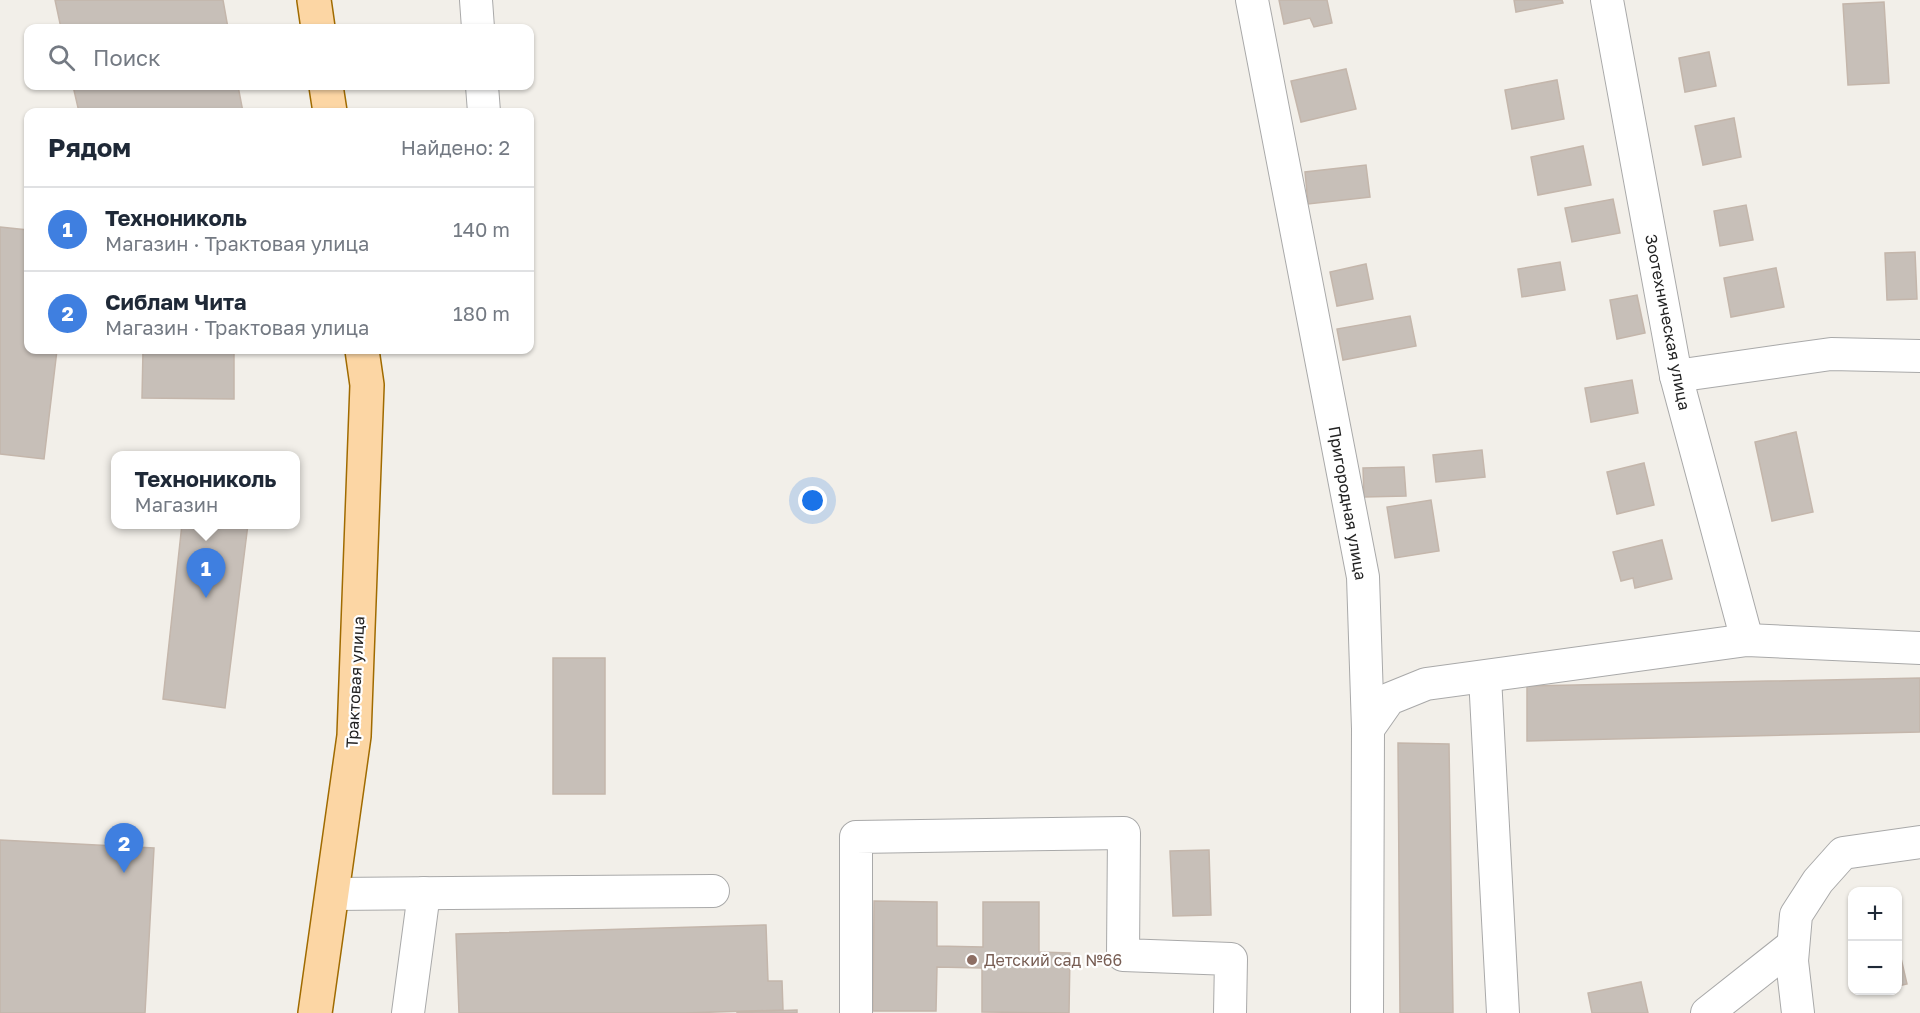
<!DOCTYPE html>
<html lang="ru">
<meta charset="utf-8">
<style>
:root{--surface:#fff;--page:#f2f2f3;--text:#1f2937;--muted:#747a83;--line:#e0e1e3;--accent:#d40000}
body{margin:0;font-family:"Golos Text",sans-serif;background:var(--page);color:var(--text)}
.controls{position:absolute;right:18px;bottom:18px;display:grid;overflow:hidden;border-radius:12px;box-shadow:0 2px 4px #0004}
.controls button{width:54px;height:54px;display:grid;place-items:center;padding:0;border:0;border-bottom:2px solid var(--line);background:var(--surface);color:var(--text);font:30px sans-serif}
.you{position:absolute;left:813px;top:501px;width:21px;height:21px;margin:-15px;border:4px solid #fff;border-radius:50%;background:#1a73e8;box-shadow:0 0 0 9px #1a73e833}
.badge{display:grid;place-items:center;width:39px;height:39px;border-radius:50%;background:var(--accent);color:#fff;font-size:20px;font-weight:700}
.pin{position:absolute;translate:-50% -50px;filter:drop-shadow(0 2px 3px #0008)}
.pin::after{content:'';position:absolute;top:32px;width:21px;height:18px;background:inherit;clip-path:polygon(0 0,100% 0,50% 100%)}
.popup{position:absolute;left:111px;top:451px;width:189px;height:78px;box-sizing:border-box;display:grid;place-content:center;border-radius:12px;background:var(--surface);filter:drop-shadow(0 2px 4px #0005);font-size:20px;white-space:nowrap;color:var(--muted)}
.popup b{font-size:22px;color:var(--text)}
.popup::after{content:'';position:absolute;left:50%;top:100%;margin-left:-12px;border:12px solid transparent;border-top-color:var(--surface)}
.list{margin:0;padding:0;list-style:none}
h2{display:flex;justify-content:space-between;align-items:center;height:78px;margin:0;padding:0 24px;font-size:26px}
h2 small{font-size:20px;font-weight:400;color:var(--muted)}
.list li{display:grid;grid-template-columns:39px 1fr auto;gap:18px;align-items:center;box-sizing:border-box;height:84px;padding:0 24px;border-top:2px solid var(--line)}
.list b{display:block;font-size:22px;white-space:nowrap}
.list p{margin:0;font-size:20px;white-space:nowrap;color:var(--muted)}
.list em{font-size:20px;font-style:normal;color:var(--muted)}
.icon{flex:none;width:33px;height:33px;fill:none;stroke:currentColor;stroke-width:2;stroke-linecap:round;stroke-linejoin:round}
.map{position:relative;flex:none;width:1920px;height:1013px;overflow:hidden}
.search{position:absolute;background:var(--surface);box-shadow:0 2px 4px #0004;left:24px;top:24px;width:510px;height:66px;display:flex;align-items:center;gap:15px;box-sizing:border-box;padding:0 21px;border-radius:12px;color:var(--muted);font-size:22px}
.panel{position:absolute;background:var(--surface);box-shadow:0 2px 4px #0004;left:24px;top:108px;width:510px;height:246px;border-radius:12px}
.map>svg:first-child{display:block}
.building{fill:#c7bfb8;stroke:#c4b6ab;stroke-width:1.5}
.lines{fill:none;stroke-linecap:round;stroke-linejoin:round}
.minor-casing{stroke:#a9a9a9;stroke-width:34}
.major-casing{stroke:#a06b00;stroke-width:36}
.minor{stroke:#fff;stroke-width:32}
.major{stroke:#fcd6a4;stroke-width:33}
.education-dot{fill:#8d6e63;stroke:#fff;stroke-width:2}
.labels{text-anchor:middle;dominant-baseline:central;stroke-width:4.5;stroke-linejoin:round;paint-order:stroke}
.street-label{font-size:16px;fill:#222;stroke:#fff}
.education-label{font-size:16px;fill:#785e54;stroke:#fff;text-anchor:start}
</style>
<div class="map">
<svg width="1920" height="1013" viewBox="0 0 1920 1013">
<rect width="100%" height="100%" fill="#f2efe9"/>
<g class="building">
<polygon points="55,0 223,0 228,28 61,28"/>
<polygon points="1279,0 1327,0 1332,23 1314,27 1310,18 1284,24"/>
<polygon points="1514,0 1562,0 1563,3 1516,12"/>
<polygon points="1884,2 1889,83 1848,85 1843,4"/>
<polygon points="1709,52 1716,86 1685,92 1679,58"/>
<polygon points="1346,69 1356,109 1301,122 1291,81"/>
<polygon points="1557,80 1564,119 1512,129 1505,90"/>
<polygon points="73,86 238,86 243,112 79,112"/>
<polygon points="1734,118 1741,157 1703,165 1695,126"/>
<polygon points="1583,146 1591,185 1538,195 1531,157"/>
<polygon points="1366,165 1370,197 1308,204 1305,172"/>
<polygon points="1613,199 1620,233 1572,242 1565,208"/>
<polygon points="1746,205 1753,240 1720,246 1714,211"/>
<polygon points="0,227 28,230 28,350 57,350 44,459 0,454"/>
<polygon points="1915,252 1917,299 1887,300 1885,253"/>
<polygon points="1560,262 1565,290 1522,297 1518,269"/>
<polygon points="1366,264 1373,299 1337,306 1330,272"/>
<polygon points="1776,268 1784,307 1731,317 1724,278"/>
<polygon points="1637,295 1645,333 1617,339 1610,300"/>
<polygon points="1410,316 1416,346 1343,360 1337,329"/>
<polygon points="143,350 234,350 234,399 142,398"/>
<polygon points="1632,380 1638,413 1591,422 1585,388"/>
<polygon points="1796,432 1813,512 1772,521 1755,442"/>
<polygon points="1482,450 1485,477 1436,482 1433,455"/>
<polygon points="1644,463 1654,505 1617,514 1607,472"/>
<polygon points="1404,467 1406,496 1364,497 1363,468"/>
<polygon points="1431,500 1439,551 1395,558 1387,507"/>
<polygon points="182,524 248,524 225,708 163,699"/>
<polygon points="1662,540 1672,579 1635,588 1633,578 1621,581 1613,552"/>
<rect x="553" y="658" width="52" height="136"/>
<polygon points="1920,678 1920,732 1527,741 1527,686"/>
<polygon points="1398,743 1449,744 1453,1013 1400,1013"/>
<polygon points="0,840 154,848 145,1013 0,1013"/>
<polygon points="1209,850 1211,915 1173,916 1170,851"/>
<polygon points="874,901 937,902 937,946 983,947 983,902 1039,902 1039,952 1070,953 1069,1013 982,1012 982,968 937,967 936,1011 873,1011"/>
<polygon points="766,925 768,981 782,981 783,1010 684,1013 459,1013 456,934"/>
<polygon points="1900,954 1907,984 1898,986 1898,955"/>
<polygon points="1641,982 1648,1013 1592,1013 1588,993"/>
<polygon points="797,1010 797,1013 737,1013 737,1012"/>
</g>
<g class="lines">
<defs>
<g id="minor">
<polyline points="476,0 478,28"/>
<polyline points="1252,0 1363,577 1368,729 1367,1013"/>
<polyline points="1607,0 1676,376 1747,640"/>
<polyline points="482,86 484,112"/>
<polyline points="1676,376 1831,354 1920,356"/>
<polyline points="1485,677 1503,1013"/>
<polyline points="1368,729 1389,699 1426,684 1747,640 1920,648"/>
<polyline points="332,894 713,891"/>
<polyline points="408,1013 424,893"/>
<polyline points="856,1013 856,837 1124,833 1123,955 1231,959 1230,1013"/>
<polyline points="1707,1013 1793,945"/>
<polyline points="1798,1013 1792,961 1796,915 1818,881 1843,853 1920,842"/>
</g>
<g id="major">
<polyline points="314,0 318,28"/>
<polyline points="326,86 330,112"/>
<polyline points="315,1013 354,736 367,385 362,350"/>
</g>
</defs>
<use href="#minor" class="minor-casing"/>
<use href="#major" class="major-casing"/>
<use href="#minor" class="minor"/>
<use href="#major" class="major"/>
</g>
<circle class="education-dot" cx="972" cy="960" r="6"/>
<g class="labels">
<g class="street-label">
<text transform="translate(1668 322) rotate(79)">Зоотехническая улица</text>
<text transform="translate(1348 503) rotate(80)">Пригородная улица</text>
<text transform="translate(355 682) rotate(-87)">Трактовая улица</text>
</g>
<g class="education-label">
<text x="984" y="960">Детский сад №66</text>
</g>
</g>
</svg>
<div class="controls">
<button>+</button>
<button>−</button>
</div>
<div class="you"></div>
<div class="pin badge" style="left:206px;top:598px;background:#3f7fe0">1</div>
<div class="popup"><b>Технониколь</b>Магазин</div>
<div class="pin badge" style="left:124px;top:873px;background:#3f7fe0">2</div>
<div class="search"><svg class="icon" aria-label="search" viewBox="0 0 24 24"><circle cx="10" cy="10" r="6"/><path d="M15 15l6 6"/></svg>Поиск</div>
<section class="panel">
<h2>Рядом<small>Найдено: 2</small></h2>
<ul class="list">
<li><span class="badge" style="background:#3f7fe0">1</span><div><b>Технониколь</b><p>Магазин · Трактовая улица</p></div><em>140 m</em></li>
<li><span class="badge" style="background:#3f7fe0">2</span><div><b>Сиблам Чита</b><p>Магазин · Трактовая улица</p></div><em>180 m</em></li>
</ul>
</section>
</div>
